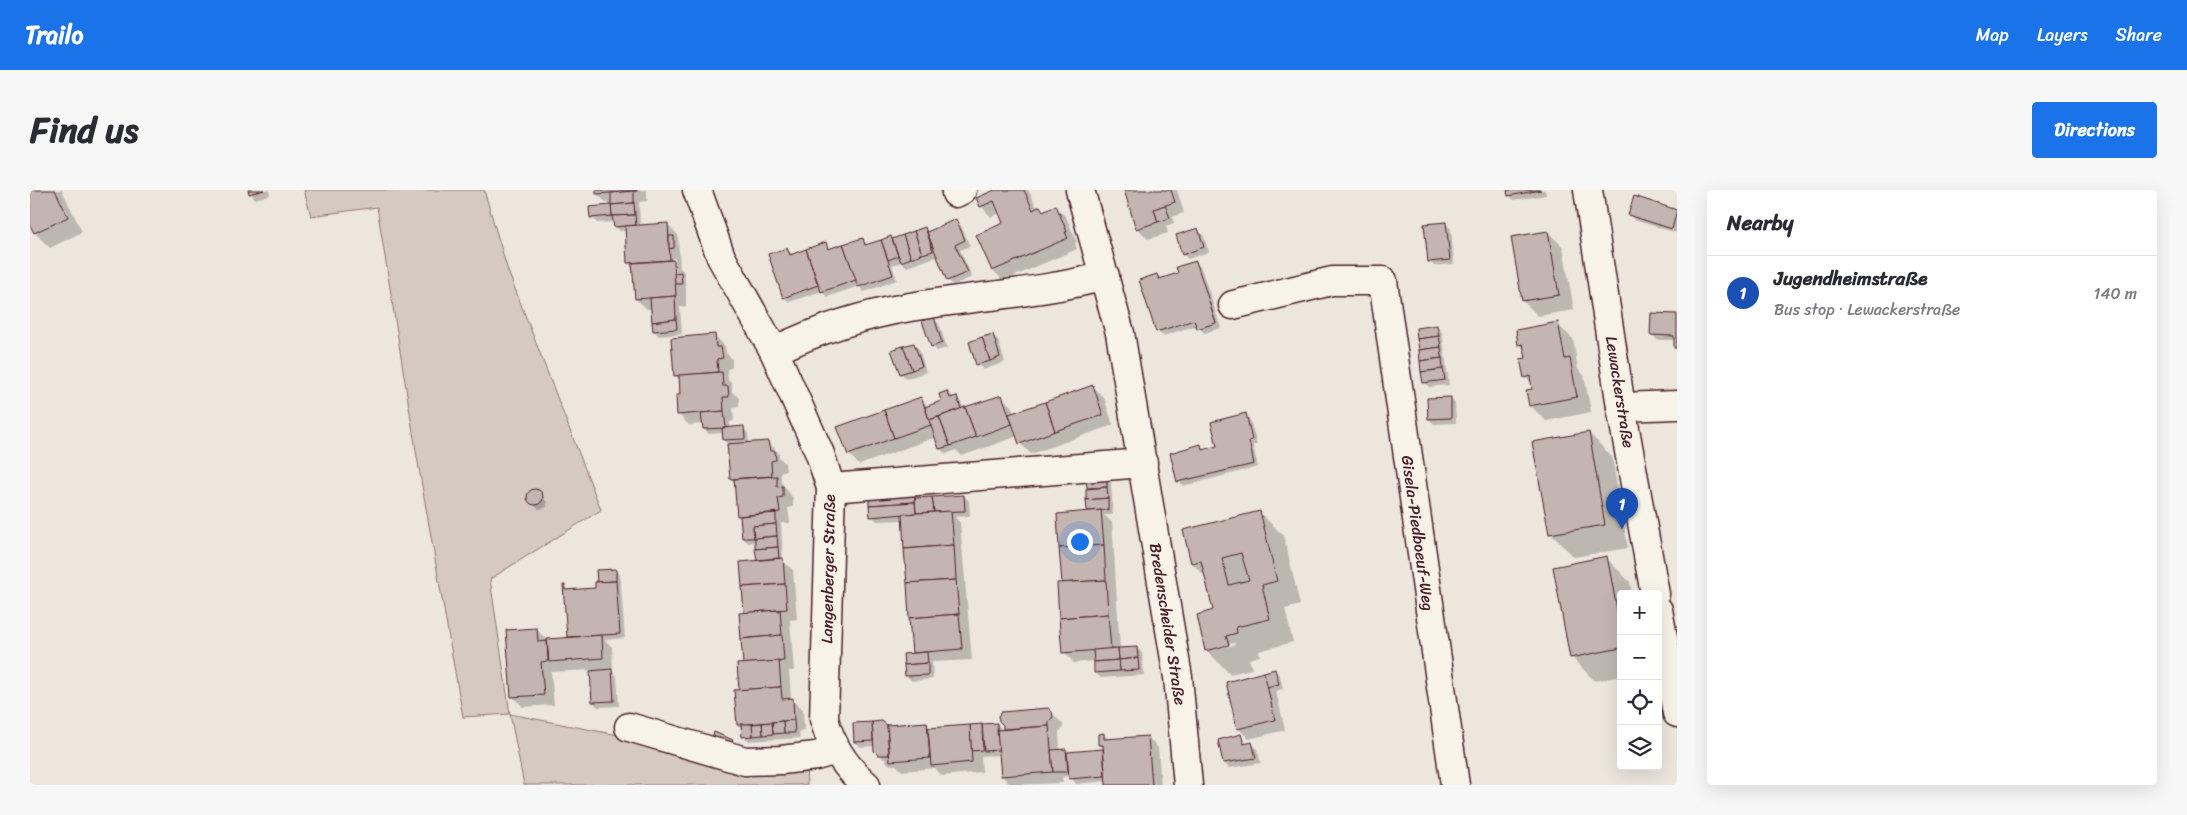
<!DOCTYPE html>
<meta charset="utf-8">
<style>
:root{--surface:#fff;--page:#f7f7f7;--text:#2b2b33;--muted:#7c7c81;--line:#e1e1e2;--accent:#1a73e8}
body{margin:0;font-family:Sriracha,sans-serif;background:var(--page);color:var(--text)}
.controls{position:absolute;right:15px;bottom:15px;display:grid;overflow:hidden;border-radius:5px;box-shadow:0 5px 20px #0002}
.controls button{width:45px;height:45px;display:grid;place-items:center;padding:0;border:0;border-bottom:1px solid var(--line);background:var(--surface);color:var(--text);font:25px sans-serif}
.you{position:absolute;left:1049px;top:351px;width:18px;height:18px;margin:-12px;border:4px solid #fff;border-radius:50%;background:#1a73e8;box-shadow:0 0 0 8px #1a73e833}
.badge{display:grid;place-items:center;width:32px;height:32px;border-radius:50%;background:var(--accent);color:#fff;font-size:16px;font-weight:700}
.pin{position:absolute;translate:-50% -41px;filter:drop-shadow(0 1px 2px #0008)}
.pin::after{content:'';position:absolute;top:26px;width:18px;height:15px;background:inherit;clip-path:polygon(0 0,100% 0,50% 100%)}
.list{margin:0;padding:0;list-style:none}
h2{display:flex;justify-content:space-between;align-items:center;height:65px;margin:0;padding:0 20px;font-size:21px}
h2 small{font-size:16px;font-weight:400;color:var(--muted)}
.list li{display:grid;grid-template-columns:32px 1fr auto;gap:15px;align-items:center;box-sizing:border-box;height:75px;padding:0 20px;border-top:1px solid var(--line)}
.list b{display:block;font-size:19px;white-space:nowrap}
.list p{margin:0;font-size:16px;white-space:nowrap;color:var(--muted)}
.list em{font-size:16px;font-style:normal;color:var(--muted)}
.icon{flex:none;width:28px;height:28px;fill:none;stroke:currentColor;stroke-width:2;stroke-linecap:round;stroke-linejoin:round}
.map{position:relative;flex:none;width:1647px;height:595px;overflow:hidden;border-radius:5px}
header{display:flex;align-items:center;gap:30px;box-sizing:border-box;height:70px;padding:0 25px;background:var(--accent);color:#fff}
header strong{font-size:24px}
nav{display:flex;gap:28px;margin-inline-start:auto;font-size:18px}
.intro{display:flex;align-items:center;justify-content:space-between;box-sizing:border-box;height:120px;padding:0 30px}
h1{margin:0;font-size:35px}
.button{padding:12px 22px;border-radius:5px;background:var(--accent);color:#fff;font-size:18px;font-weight:700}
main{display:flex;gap:30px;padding:0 30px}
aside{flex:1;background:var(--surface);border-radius:5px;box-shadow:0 5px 20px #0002}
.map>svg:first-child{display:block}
.green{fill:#d5c9c2;stroke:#907476}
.shadow{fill:#0003;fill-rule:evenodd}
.building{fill:#c4b5b0;stroke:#4a1f2b;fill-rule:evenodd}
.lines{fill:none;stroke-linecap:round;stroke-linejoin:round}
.minor-casing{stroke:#4a1f2b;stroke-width:31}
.minor{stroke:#f7f3e8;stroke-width:28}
.labels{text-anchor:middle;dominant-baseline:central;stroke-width:4;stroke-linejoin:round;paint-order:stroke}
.street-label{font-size:16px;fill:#4a1f2b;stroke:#f7f3e8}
</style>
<header>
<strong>Trailo</strong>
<nav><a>Map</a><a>Layers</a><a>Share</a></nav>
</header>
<div class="intro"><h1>Find us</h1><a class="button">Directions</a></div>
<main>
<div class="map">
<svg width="1647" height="595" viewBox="0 0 1647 595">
<rect width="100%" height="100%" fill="#ece6dd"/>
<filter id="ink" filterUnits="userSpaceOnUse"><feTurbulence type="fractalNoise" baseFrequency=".02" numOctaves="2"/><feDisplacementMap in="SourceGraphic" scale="10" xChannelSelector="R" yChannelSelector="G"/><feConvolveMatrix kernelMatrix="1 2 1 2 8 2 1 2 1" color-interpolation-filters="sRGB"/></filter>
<g filter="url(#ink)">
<polygon class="green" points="274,0 454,0 478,81 571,320 460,389 480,524 598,547 776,575 777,595 494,595 480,524 433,527 388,273 347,17 281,26"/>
<g class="shadow">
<polygon points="0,0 32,0 52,42 20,58 5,43 0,32"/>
<polygon points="219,0 239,0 240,5 225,9"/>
<path d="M567,0h50v11l-8,1 1,24 27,-2 11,11 2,33 4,4 2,17v17l-6,1 2,27 -23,2 -5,-5 -2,-22h-5l-11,-10 -2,-30 -6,-6 -2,-32h-6l-5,-5 -1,-4 -17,1 -5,-6 18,-11 -13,-12zM642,68h3l1,16h-3z"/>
<polygon points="968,0 998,0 1008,19 1010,18 1014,22 1026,17 1036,27 1047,52 1045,53 1047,59 973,91 963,80 975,34 970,23 961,27 951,16"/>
<polygon points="1095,0 1147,0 1154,23 1142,27 1144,33 1136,36 1138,43 1118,49 1108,39"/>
<polygon points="1478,0 1515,0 1516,5 1484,10 1479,5"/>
<polygon points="1604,7 1647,21 1647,43 1604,30 1599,24"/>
<polygon points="926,31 931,36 940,56 930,60 942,87 923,95 918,90 908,66 877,77 872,72 862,75 867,90 834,102 829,96 797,107 792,101 759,112 754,107 757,59 763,65 795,54 800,59 832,49 838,56 895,39 899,43"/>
<polygon points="1416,34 1421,39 1424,74 1404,76 1399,71"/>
<polygon points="1167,39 1173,45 1179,62 1158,69 1153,64"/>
<polygon points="1518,42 1533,57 1544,120 1508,126 1493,111"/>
<polygon points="1166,73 1171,78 1191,138 1174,143 1167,135 1133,146 1127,141 1127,85 1131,90 1150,83"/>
<polygon points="1647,126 1647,159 1645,150 1627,150 1622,144"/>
<polygon points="904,129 909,134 917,158 907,161 902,156"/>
<polygon points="1527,134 1543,149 1548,179 1554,185 1561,222 1516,231 1501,216 1498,201 1504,200 1503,194 1495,187 1498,169 1496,161 1490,155 1487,141"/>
<polygon points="1407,137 1412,142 1419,195 1399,197 1394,192"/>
<polygon points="684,145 695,156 696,163 702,169 702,178 697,179 698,190 702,194 702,202 709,208 709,217 703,218 704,231 700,232 700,239 713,238 718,243 719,254 738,252 749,263 749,267 755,273 756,281 751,281 751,292 763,308 763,317 758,318 760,333 751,333 753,371 763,380 767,429 760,430 764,481 759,481 761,509 773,520 774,540 769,541 770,548 719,551 714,546 713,539 708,534 714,475 715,424 729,371 726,352 718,353 713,348 711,329 708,325 706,294 701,289 698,254 694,250 694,243 679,244 674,239 673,234 659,235 648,224 652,206 650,190 645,185"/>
<polygon points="962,145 968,150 975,172 953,180 948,174"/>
<polygon points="883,154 889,159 896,182 876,189 871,183"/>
<polygon points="1063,197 1074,207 1083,235 1001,264 990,253 988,246 932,266 926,260 916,264 910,259 906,247 829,275 819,264 890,208 899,217 913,212 917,202 931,212 934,219 972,207 982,217 984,224"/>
<polygon points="1420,208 1425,213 1426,233 1404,234 1399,229"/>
<polygon points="1215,224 1220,230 1227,255 1223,255 1228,277 1153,296 1148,290 1171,256 1175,260 1188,257"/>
<polygon points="1559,243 1582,267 1598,358 1544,367 1520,343"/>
<polygon points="1076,287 1081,293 1083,325 1074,325 1082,332 1090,459 1107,458 1112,463 1114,485 1071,488 1066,483 1065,471 1044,473 1034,462 1033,394 1060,323 1058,321 1058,288"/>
<polygon points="504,301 509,302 517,312 517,317 512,319 508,319 499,309 500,304"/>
<polygon points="884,301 889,309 934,306 939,311 940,326 925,327 930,333 942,470 902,472 903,489 882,491 877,486 885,464 873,330 847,331 842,326"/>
<path d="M1230,323l24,23 16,69 -15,4 8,33 -34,9 1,5 -11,3 3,10 -22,5 -23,-23 -9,-35 17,-5 -8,-33 -15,-15 -8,-32zM1204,453l1,2 -13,3v-2z"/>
<polygon points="1576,368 1600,392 1602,404 1591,404 1591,486 1565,491 1542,468"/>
<polygon points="585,380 590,385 595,448 575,450 582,457 583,479 579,479 587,486 589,516 568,517 563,512 561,480 521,482 524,515 493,517 482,506 506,439 517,450 540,448 538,447 566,399"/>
<polygon points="1245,481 1250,486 1253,499 1246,501 1255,540 1219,549 1208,538"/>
<polygon points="1018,519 1033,534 1033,538 1029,542 1030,561 1035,560 1038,563 1075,560 1070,555 1073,544 1079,550 1118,547 1128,558 1131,595 1077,595 1077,591 1046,594 1040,586 1032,587 1033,593 981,595 972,586 971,565 951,566 952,582 912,586 905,578 872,581 866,575 860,575 845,560 845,556 831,557 825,552 824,535 852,532 857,537 897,534 902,539 967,534 974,542 974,535"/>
<polygon points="1211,546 1217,554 1222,553 1227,559 1231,573 1199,578 1194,573"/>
</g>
<g class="building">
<polygon points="0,0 25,0 38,27 4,43 0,35"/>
<polygon points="218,0 234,0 219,4"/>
<polygon points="566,0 607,0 607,1 566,4"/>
<polygon points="965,0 994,0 1003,20 1010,16 1013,21 1026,15 1037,42 1035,42 1038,48 962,81 946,45 973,33 964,11 950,17 946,8"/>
<polygon points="1094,0 1141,0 1145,12 1124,19 1128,32 1106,39"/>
<polygon points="1477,0 1511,0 1478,6"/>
<polygon points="604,1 604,13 581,15 581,3"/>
<polygon points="1604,6 1647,20 1642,39 1598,25"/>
<polygon points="604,13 605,25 582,26 581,15"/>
<polygon points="581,15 582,26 560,28 559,17"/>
<polygon points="1135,15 1140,28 1128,32 1124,19"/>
<polygon points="605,25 606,35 584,37 582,26"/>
<polygon points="926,29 935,50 925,55 938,82 917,91 897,42"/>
<polygon points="1416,32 1420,70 1398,72 1394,34"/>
<polygon points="638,33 640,70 597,73 595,36"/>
<polygon points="895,37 903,61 892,64 884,41"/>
<polygon points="1168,38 1174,57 1152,65 1146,45"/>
<polygon points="884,41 892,64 881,68 873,45"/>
<polygon points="1518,41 1529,105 1492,111 1481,47"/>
<polygon points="873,45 881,68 871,72 862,49"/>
<polygon points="639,46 644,46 644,58 639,59"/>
<polygon points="861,46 868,66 858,70 851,50"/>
<polygon points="833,48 835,55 851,50 863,85 828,97 813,54"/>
<polygon points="796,52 798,59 813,54 826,90 791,102 776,59"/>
<polygon points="757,58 760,65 776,59 788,95 753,108 738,64"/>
<polygon points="644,70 646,106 605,109 602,73"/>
<polygon points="1166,71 1186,133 1167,139 1164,130 1126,142 1109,90 1127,84 1129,89 1148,83 1146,77"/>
<polygon points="651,82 652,94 645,94 644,83"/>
<polygon points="645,106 646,129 622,132 620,108"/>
<polygon points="1621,123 1647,124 1647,158 1644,158 1644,146 1620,145"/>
<polygon points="904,127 912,153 901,157 892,131"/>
<polygon points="646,129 647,139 623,141 622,132"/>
<polygon points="1528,132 1535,169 1540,168 1547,207 1499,216 1496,200 1502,199 1500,186 1494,188 1490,169 1496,168 1493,154 1488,155 1486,140"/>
<polygon points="1407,135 1409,146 1387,149 1386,138"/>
<polygon points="685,144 686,157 691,157 693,168 687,169 688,182 644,186 641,148"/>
<polygon points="963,144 970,167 960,171 952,147"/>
<polygon points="1409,146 1411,157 1389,160 1387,149"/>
<polygon points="952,147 960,171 946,175 939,152"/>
<polygon points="884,153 892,176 882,180 873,156"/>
<polygon points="873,156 882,180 870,184 861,160"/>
<polygon points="1411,157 1412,168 1390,171 1389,160"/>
<polygon points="1412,168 1413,179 1391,182 1390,171"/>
<polygon points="1413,179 1415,190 1393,193 1391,182"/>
<polygon points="692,182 693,196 698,196 699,207 693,207 694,221 647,225 646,205 650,205 649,185"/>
<polygon points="1063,195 1073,225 1025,241 1015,212"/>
<polygon points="917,201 920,208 927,206 931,219 899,230 895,217 911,211 909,204"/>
<polygon points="972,205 982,234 946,247 935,217"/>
<polygon points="891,207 901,235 864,248 854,220"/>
<polygon points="1421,207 1421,228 1398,229 1397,208"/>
<polygon points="1015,212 1025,241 989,254 979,224"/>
<polygon points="935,217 946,247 920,256 909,227"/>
<polygon points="854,220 864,248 818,265 807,237"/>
<polygon points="694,221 696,238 673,239 671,223"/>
<polygon points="1216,223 1222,250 1219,251 1224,274 1147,292 1140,263 1171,254 1172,260 1187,256 1181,232"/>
<polygon points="909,227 920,256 909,259 899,230"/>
<polygon points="714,236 715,249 693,250 692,238"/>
<polygon points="1559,242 1575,335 1519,344 1502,252"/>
<polygon points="738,251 740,261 745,261 746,270 741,271 742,286 700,289 697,254"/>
<polygon points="747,286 747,297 753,296 753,307 748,308 750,322 707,326 704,289"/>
<polygon points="1077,286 1077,297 1057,298 1056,287"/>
<polygon points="1077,297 1078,308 1056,310 1056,299"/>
<circle cx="505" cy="307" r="8"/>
<polygon points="884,300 885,312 839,315 839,304"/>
<polygon points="934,305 935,321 904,322 902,307"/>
<polygon points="902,307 904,322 886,323 885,308"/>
<polygon points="1078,308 1078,320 1057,321 1056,310"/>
<polygon points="885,312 886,323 840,327 839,315"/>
<polygon points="1071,320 1074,355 1029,358 1027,324"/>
<polygon points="921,321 924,355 874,359 872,324"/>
<path d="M1230,321l17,70 -15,4 8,34 -34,8 1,6 -11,3 3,9 -24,6 -8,-36 16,-5 -12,-49 -10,2 -8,-33zM1211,363l8,27 -20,5 -7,-27z"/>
<polygon points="746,323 746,334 723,336 724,348 712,348 710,326"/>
<polygon points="746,334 747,346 724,348 723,336"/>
<polygon points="747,346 748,357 725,359 725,348"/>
<polygon points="924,355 926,390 877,393 874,359"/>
<polygon points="1074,355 1076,390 1032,393 1029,358"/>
<polygon points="748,357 749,368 727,370 725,359"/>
<polygon points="1577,366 1591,441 1591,458 1540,468 1523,377"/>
<polygon points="753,368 755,394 712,397 710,372"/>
<polygon points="586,379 586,391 567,392 566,380"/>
<polygon points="926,390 929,424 879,428 877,393"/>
<polygon points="1076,390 1078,424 1029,428 1027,393"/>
<polygon points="586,391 590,444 537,447 533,395 535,395 535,400 565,398 565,392"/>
<polygon points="755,394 757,419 714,423 712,397"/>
<polygon points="750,420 752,445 711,449 709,423"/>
<polygon points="929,424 932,459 882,463 879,428"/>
<polygon points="1078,424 1081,459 1032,463 1029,428"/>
<polygon points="507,438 508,452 517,451 518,471 511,472 514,505 481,507 476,440"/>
<polygon points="572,445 573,468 519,472 517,449"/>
<polygon points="752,445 754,471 713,474 711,449"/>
<polygon points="1107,457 1108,468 1089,470 1088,458"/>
<polygon points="1088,458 1089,470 1064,472 1063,460"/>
<polygon points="897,462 898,473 874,475 873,464"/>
<polygon points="1108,468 1109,480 1090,481 1089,470"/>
<polygon points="1089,470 1090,481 1064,483 1064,472"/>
<polygon points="749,471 751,497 709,500 707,474"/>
<polygon points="898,473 898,485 875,486 874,475"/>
<polygon points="582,479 584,511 562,512 560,481"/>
<polygon points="1245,479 1249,494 1237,497 1234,482"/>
<polygon points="1234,482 1245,530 1207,539 1196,492"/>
<polygon points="751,497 752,509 763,508 764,530 707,535 704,500"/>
<polygon points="1018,518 1022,522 1023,527 1019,531 1019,536 973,539 973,535 969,531 968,526 971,522"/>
<polygon points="764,530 765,543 754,543 753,531"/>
<polygon points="753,531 754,543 743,544 742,532"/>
<polygon points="852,531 857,535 859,565 848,565 844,561 842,532"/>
<polygon points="742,532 743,544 733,545 732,533"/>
<polygon points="842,532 843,551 824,552 823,533"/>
<polygon points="897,532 900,568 860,571 857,535"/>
<polygon points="732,533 733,545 723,546 722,534"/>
<polygon points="967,533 969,560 954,561 952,534"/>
<polygon points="711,534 722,534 723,546 712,547"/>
<polygon points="952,534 953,560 941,561 940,535"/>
<polygon points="940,535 942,572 901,576 898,538"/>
<polygon points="1019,536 1023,582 971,586 967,540"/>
<polygon points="684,542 703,550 699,560 680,552"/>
<polygon points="1074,543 1074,549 1118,546 1122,595 1076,595 1073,555 1068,555 1068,544"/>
<polygon points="1211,544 1214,554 1222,552 1226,568 1193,573 1188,550"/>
<polygon points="1036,559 1038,582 1023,582 1021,560"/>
<polygon points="1073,559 1075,586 1039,589 1037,562"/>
</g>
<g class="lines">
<defs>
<g id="minor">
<path d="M667,0l24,67 53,94 46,103 11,34 -7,231c7,26 21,48 42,66"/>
<polyline points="1050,0 1090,143 1148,487 1158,595"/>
<polyline points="1558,0 1591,217 1625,404"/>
<polyline points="926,3 932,0"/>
<polyline points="1203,115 1302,91 1353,91 1425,595"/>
<path d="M744,161c43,-21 89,-36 136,-44 65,-11 131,-14 195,-31"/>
<polyline points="1591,217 1647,215"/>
<polyline points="801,298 1113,273"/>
<polyline points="1628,420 1647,523"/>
<polyline points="599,537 715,571 751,570 786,566 806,560"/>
</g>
</defs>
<use href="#minor" class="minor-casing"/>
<use href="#minor" class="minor"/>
</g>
</g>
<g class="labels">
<g class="street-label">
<text transform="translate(1590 202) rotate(81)">Lewackerstraße</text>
<text transform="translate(1388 343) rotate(82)">Gisela-Piedboeuf-Weg</text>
<text transform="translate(798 379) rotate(-89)">Langenberger Straße</text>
<text transform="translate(1138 434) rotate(81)">Bredenscheider Straße</text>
</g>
</g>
</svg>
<div class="controls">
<button>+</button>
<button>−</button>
<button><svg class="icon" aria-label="locate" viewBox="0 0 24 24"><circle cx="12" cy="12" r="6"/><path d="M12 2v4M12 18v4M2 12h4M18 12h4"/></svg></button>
<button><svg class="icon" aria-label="layers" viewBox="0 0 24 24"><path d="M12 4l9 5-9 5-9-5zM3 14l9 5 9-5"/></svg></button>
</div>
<div class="you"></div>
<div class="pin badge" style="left:1592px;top:339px;background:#1a4fb4">1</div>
</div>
<aside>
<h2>Nearby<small></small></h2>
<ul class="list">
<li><span class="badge" style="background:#1a4fb4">1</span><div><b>Jugendheimstraße</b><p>Bus stop · Lewackerstraße</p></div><em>140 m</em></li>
</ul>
</aside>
</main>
